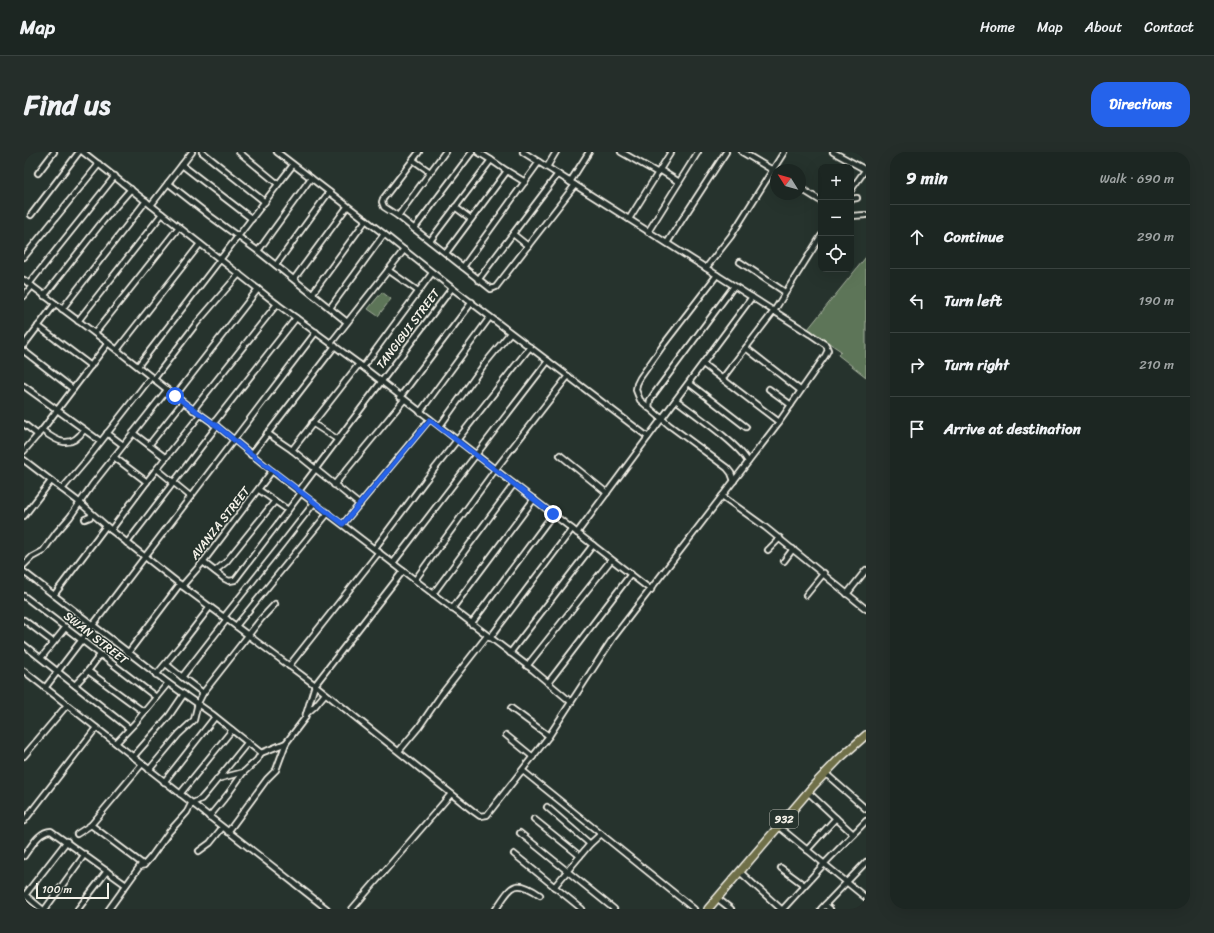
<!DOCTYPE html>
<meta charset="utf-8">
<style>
:root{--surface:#1c2622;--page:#252e2a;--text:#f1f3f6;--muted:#a0a5a5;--line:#3a4340;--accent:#2563eb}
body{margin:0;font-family:Sriracha,sans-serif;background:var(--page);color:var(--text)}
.controls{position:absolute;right:12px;top:12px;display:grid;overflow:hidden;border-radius:8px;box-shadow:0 4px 16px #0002}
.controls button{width:36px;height:36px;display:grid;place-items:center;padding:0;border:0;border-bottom:1px solid var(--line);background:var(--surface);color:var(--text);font:20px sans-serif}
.compass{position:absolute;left:746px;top:12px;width:36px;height:36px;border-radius:50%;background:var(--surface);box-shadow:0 4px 16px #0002;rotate:307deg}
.scale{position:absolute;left:12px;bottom:10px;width:73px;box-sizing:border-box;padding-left:4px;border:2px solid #f4f1e8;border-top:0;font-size:11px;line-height:14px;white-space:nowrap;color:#f4f1e8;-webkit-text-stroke:3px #26332d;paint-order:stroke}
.stop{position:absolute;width:12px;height:12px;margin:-9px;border:3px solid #2563eb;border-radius:50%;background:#fff}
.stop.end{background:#2563eb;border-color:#fff;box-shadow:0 1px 4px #0008}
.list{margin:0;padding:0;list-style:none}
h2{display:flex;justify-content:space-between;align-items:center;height:52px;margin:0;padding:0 16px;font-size:17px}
h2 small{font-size:13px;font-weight:400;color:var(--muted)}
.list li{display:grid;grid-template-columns:26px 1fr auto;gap:12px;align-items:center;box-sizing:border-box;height:64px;padding:0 16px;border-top:1px solid var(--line)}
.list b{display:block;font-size:15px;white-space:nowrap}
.list em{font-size:13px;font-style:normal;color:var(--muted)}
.icon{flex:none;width:22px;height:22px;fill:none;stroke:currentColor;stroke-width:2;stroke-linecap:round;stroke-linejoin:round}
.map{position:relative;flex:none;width:842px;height:757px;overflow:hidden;border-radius:16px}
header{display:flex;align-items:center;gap:24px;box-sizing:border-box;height:56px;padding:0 20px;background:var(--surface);border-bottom:1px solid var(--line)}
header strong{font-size:19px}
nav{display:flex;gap:22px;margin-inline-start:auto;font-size:14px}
.intro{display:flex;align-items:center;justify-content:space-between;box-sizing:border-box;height:96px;padding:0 24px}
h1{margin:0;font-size:28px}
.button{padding:10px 18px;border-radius:16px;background:var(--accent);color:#fff;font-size:14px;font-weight:700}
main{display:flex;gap:24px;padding:0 24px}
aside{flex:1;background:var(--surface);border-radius:16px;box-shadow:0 4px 16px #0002}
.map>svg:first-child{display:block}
.green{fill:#5d7458;stroke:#a8b2a0}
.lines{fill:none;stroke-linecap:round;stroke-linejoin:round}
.minor-casing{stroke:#f4f1e8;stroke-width:8}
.primary-casing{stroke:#f4f1e8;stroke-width:10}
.minor{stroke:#26332d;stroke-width:4.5}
.primary{stroke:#6f704a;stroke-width:7}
.route{stroke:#2563eb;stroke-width:5}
.labels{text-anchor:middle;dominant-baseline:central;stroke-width:3;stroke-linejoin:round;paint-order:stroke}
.shield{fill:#26332d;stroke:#b6b8b0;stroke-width:1}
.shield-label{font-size:11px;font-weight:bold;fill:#f4f1e8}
.street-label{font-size:12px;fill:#f4f1e8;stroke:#26332d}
</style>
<header>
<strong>Map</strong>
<nav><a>Home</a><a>Map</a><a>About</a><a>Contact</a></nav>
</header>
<div class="intro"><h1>Find us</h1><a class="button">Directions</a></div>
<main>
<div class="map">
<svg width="842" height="757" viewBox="0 0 842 757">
<rect width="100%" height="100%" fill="#26332d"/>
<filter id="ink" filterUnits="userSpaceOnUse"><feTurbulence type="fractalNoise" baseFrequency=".025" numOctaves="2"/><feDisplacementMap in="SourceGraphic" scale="8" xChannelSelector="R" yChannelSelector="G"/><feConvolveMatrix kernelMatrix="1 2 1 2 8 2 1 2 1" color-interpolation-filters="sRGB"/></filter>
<g filter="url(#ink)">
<g class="green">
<polygon points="842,105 842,225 814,203 817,199 784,177"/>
<polygon points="358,140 367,147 354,164 344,157"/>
</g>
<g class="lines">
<defs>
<g id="minor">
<polyline points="59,0 253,152 335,212 627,438"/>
<polyline points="178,0 241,50"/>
<polyline points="215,0 254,32"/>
<polyline points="253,0 360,82 428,136 624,285"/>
<polyline points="421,0 374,64 467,137 472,135 551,33"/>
<polyline points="597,0 634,21"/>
<polyline points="718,0 752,20"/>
<polyline points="809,0 842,18"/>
<polyline points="389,8 406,20"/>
<polyline points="158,13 228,67"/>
<polyline points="523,15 532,0"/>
<polyline points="636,18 655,30"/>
<polyline points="483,19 501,30"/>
<polyline points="14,21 30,0"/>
<polyline points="546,30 565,0"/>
<polyline points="144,31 186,64 234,99 287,26"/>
<polyline points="776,36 797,49"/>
<polyline points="827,38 842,17"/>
<polyline points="827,47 833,46"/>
<polyline points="127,53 168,0"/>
<polyline points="431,55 447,67"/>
<polyline points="7,63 55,0"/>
<polyline points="374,64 360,55 358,50 359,47 395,0"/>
<polyline points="827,64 842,63"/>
<polyline points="605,67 647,0"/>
<polyline points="390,77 448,0"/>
<polyline points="624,80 674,0"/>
<polyline points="489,82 504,94"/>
<polyline points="406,89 467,8 454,0"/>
<polyline points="643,91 702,0"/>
<polyline points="234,99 323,170"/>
<polyline points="422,101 483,19 467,8"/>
<polyline points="0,105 75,12"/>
<polyline points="716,110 761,140"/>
<polyline points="252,113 305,40"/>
<polyline points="439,115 515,10"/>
<polyline points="682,116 707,84 760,0"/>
<polyline points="364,118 394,139"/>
<polyline points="693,123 640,192 616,226 613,232 612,238 616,248 645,273 703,316 707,321 710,329"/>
<polyline points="270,127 323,55"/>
<polyline points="0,128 93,198 159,250 193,274 248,319 509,518 547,550"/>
<polyline points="454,128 534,22"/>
<polyline points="5,132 91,24"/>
<polyline points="288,142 342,68"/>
<polyline points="0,144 8,134"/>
<polyline points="20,144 79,69 107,37"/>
<polyline points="306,156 360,82"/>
<polyline points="38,157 122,49"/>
<polyline points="54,169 138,62"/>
<polyline points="14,174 67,214"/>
<polyline points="71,181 155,75"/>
<polyline points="307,191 380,98"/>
<polyline points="0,193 31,152"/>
<polyline points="722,196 776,238"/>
<polyline points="93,198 176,92"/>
<polyline points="0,199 49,237"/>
<polyline points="679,212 755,270"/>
<polyline points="114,214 269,13"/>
<polyline points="339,215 408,121"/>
<polyline points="130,227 172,172 215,122"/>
<polyline points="698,227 750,159 797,84"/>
<polyline points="665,231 722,275"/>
<polyline points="0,234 76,289"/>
<polyline points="745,237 767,253"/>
<polyline points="151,244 234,137"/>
<polyline points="376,245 448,150"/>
<path d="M652,248c17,13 64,45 72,62"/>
<polyline points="625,256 626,248 630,242 710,134"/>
<polyline points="169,258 253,152"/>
<polyline points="396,260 466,165"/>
<polyline points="288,271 313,287"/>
<polyline points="0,272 14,283"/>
<polyline points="189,272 272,166"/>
<polyline points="416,274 459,214 486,181"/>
<path d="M18,278c16,13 29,19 42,0"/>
<polyline points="83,281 99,293"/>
<polyline points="109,281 142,306"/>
<polyline points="243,281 268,298 336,353"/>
<polyline points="125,293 159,250"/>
<polyline points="268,298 335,212"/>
<polyline points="0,299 18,278 84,191"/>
<polyline points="227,303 311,194"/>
<polyline points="536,303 583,341"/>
<polyline points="90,305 123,330"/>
<polyline points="0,308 55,350 87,378 158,434 291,533 449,659 456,664 463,663 525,584 589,486 755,270 801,204 804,198 802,193 786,182 499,0"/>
<polyline points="133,317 166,344"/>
<polyline points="310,333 380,248"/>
<polyline points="38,337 61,310 127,225"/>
<polyline points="235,338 264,358"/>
<polyline points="275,339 428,136"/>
<polyline points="698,344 741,375 842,457"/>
<polyline points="0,364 27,329"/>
<polyline points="61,367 66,365 68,362"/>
<polyline points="319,372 406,267"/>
<polyline points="87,378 131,319 176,263"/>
<polyline points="553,381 728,145"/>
<polyline points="103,391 193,274"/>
<polyline points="351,396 401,329 506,195"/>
<polyline points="744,398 756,386"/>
<polyline points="760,409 769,397"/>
<polyline points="179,410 201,427 205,429 211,428 277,341"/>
<polyline points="369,411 524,209"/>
<polyline points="0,413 8,405 19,399 32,381 46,365 68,333 143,238"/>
<polyline points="191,419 202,410 251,349"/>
<polyline points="0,420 144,531 112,570 92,591"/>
<polyline points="391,428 471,318 544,224"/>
<polyline points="158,434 179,410 248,319"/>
<polyline points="409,442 490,332"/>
<polyline points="823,442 842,418"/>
<polyline points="30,443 82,374"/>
<polyline points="782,443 800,421"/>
<polyline points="0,444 132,545"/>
<polyline points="428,457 510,347"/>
<polyline points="200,465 255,396 290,351"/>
<polyline points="0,468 29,490"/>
<polyline points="447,472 529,362"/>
<polyline points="212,474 304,361"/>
<polyline points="466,486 548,377"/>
<polyline points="0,493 105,576"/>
<polyline points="104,501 156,432"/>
<polyline points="486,501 569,393"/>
<polyline points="17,506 42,475"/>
<polyline points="142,512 158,525 203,467"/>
<polyline points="265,514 355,400"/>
<polyline points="503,514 587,408"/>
<polyline points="0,519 303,757"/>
<polyline points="64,519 120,560"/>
<polyline points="132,523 156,494 186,455"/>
<polyline points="158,525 179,541"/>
<polyline points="144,531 188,562 237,601"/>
<polyline points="524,531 607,422"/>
<polyline points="51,533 64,519 76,503"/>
<polyline points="21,536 292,180"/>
<polyline points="487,556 525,584"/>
<polyline points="282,562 291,554 301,542"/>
<polyline points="482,583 509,605"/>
<polyline points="375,599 395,575 417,543 463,484"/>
<polyline points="0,604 43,553"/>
<polyline points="109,605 145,564 160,542"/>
<polyline points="125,618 155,582 170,568 174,551 179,541 237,467 251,452"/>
<polyline points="499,619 670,757"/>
<polyline points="801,621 842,657"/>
<polyline points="193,627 220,620 233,608 237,601 262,591 281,566 291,533 379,419"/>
<polyline points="140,630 191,565"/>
<polyline points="784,640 829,682"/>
<polyline points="156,642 208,578"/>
<polyline points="523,655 566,692"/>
<polyline points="185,665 204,642 219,621"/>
<polyline points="510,667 556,704"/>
<polyline points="0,669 72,576"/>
<polyline points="67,673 120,713"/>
<polyline points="754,674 842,746"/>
<polyline points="204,680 243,627 252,618 262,591"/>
<polyline points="496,681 590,757"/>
<polyline points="53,682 67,673 118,612"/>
<polyline points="783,698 812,666"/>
<polyline points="175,699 186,691 198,676"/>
<polyline points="490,702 558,757"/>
<path d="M0,704c7,-9 15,-25 27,-25l75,54"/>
<polyline points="757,716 780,733"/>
<polyline points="716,720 757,757"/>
<polyline points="530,735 566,692 577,682"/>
<polyline points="693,746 707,757"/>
<polyline points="801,753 806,757"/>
<polyline points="18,757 1,743 43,689"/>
<polyline points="21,757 61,702"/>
<polyline points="54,757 83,719"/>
<polyline points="85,757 116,714 120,713 127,705 145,680 163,660 167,652 177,647 184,639 224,590"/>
<polyline points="328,757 427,642"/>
<path d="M472,757c15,-22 18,-32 44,-14"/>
<polyline points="759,757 800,712 842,669"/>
<polyline points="797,757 842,710"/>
</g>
<polyline id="primary" points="684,757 790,633 815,607 842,583"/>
</defs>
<use href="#minor" class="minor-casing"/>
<use href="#primary" class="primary-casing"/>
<use href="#minor" class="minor"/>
<use href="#primary" class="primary"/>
</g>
</g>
<g class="lines" filter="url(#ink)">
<polyline class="route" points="151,244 193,274 227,302 319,372 406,268 529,362"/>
</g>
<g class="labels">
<rect class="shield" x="746" y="658" width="28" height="18" rx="3"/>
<g class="shield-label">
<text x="760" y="667">932</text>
</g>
<g class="street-label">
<text transform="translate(384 177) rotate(-53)">TANGIGUI STREET</text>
<text transform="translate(196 371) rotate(-52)">AVANZA STREET</text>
<text transform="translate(72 486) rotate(38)">SWAN STREET</text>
</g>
</g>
</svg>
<div class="controls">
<button>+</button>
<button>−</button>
<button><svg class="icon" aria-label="locate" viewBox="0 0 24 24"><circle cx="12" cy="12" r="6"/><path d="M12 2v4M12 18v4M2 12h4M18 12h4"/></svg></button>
</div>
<svg class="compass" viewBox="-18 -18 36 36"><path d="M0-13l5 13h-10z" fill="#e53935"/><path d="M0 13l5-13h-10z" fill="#a0a5a5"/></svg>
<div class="scale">100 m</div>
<div class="stop" style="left:151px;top:244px"></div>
<div class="stop end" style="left:529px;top:362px"></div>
</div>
<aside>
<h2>9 min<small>Walk · 690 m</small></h2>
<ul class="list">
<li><svg class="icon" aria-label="ahead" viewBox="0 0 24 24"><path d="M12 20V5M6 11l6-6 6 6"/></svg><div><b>Continue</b></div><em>290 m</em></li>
<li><svg class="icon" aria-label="left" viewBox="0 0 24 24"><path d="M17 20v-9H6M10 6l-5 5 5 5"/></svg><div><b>Turn left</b></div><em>190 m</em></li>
<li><svg class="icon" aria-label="right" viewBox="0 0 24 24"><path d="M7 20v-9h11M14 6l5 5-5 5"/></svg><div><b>Turn right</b></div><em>210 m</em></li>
<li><svg class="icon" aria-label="arrive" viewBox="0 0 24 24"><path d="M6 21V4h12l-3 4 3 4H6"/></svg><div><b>Arrive at destination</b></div></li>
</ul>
</aside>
</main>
